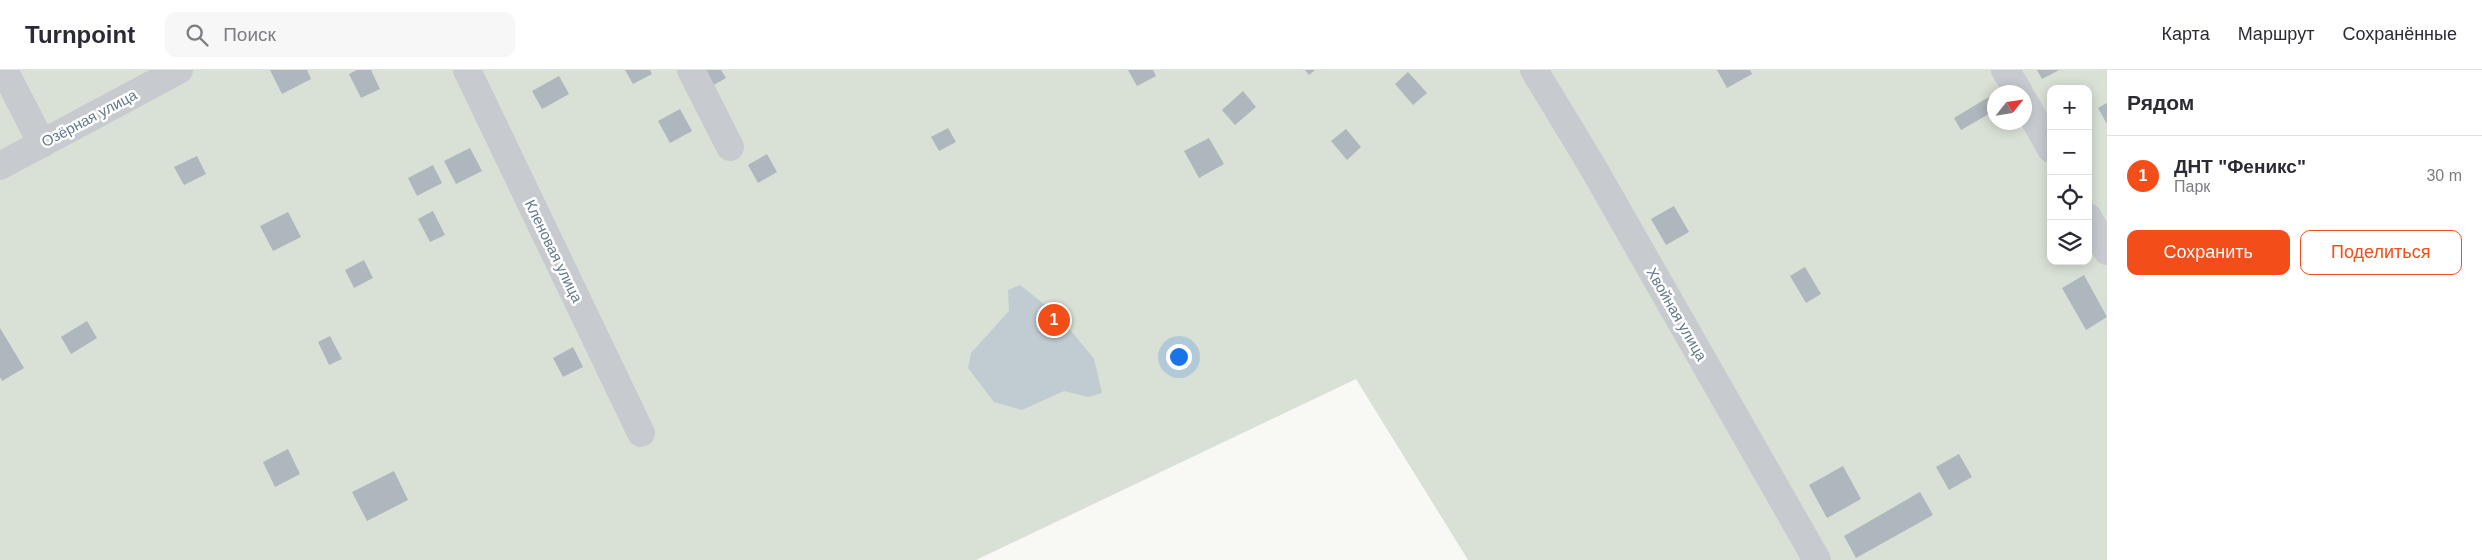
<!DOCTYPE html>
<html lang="ru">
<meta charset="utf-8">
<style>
:root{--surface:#fff;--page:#f7f7f7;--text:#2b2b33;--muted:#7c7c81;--line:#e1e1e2;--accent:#f34d1a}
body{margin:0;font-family:Helvetica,sans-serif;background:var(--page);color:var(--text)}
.controls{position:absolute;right:15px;top:15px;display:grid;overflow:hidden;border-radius:10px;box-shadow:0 2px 12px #0003}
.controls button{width:45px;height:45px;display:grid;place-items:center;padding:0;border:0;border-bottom:1px solid var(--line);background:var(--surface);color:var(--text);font:25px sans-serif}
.compass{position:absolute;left:1987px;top:15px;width:45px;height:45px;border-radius:50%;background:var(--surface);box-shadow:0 2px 12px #0003;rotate:60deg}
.you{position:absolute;left:1178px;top:286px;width:18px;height:18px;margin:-12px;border:4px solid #fff;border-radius:50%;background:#1a73e8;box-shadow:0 0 0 8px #1a73e833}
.badge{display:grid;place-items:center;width:32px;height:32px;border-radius:50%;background:var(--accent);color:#fff;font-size:16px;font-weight:700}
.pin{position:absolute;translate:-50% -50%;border:2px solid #fff;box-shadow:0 1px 5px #0006}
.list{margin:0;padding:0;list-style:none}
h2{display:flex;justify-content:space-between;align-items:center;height:65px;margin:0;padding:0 20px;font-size:21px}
h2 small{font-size:16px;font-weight:400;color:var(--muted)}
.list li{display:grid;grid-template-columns:32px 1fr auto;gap:15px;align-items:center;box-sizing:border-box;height:80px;padding:0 20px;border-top:1px solid var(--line)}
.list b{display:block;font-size:19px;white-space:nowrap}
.list p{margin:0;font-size:16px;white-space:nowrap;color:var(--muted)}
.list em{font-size:16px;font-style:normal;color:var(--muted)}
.actions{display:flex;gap:10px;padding:15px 20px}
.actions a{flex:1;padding:11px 0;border:1px solid var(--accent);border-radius:10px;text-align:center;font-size:18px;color:var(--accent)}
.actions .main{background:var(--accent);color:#fff}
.icon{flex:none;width:28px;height:28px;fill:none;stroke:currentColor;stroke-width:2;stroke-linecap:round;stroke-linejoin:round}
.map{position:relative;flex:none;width:2107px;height:490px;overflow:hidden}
header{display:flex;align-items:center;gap:30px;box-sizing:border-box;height:70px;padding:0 25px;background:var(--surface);border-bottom:1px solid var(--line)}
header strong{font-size:24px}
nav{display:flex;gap:28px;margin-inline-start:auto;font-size:18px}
.search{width:350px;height:45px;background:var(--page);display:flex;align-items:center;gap:12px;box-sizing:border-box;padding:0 18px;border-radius:10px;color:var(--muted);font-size:19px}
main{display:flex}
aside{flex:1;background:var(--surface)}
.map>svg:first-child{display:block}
.green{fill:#d9e0d5;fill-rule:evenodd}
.water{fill:#c0ccd1}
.building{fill:#aeb7bd}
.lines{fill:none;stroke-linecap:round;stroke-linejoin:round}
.minor{stroke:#c7cbcf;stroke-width:28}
.labels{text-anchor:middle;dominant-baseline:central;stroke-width:5;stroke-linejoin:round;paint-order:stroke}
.street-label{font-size:15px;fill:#647889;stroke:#fff}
</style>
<header>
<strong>Turnpoint</strong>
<div class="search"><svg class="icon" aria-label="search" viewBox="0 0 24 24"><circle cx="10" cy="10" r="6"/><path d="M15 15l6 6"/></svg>Поиск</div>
<nav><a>Карта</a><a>Маршрут</a><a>Сохранённые</a></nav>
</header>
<main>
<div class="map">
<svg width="2107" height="490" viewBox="0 0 2107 490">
<rect width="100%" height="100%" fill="#f8f8f5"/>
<path class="green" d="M0,0h2107v490h-639l-112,-181 -380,181h-976zM2051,19h37v172h-37zM1994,22h30v30h-30z"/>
<polygon class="water" points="1020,215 1059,246 1094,289 1102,323 1088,327 1064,321 1022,340 994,332 968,298 971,283 1009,241 1008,220"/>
<g class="building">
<polygon points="270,0 307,0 311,9 282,24"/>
<polygon points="357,0 371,0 380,19 361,28 349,4"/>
<polygon points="625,0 650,0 652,4 633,14"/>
<polygon points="701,0 721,0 726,8 710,17"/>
<polygon points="1128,0 1153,0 1156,6 1137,16"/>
<polygon points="1305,0 1315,0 1309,5"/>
<polygon points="1717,0 1750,0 1752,4 1727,18"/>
<polygon points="2037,0 2059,0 2042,9"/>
<polygon points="1408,2 1427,23 1413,35 1395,14"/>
<polygon points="559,6 569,24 542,39 532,21"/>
<polygon points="1243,21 1256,37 1235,55 1222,40"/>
<polygon points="1989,27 1994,36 1994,41 1961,60 1954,48"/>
<polygon points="2107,33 2107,54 2098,38"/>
<polygon points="680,39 692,61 670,73 658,51"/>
<polygon points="948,58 956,72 939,81 931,67"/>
<polygon points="1346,59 1361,77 1347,90 1331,71"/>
<polygon points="1209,68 1224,94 1199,108 1184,81"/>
<polygon points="470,78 482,101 456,114 444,91"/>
<polygon points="767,84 777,102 758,113 748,95"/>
<polygon points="197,86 206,104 184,115 174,97"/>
<polygon points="433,95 442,113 417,126 408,108"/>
<polygon points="1674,136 1689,162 1666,175 1651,149"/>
<polygon points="433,141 445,165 430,172 418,149"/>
<polygon points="288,142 301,167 273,181 260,156"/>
<polygon points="364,190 373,208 354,218 345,200"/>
<polygon points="1805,197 1821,224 1806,233 1790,206"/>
<polygon points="2084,205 2107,247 2086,260 2062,218"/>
<polygon points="87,251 97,268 71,284 61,267"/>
<polygon points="0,258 24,298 2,311 0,307"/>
<polygon points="330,266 342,289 329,295 318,272"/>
<polygon points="573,277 583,297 563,307 553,288"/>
<polygon points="288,379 300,404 275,417 263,392"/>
<polygon points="1959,384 1972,407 1949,420 1936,397"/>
<polygon points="1843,396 1861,429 1827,448 1809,415"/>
<polygon points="394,401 408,430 367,451 352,422"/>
<polygon points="1920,422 1933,445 1856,488 1844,466"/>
</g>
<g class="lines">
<g class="minor">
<polyline points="4,0 42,74"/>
<polyline points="467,0 641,363"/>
<polyline points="691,0 730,77"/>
<polyline points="1534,0 1591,94 1817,490"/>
<polyline points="2005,0 2019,22"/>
<polyline points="2024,31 2051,79"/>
<polyline points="0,96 179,0"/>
<polyline points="2088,147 2107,181"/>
</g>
</g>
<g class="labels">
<g class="street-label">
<text transform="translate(89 48) rotate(-28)">Озёрная улица</text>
<text transform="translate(554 181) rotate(64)">Кленовая улица</text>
<text transform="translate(1677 244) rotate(60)">Хвойная улица</text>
</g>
</g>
</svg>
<div class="controls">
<button>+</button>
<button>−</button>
<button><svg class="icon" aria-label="locate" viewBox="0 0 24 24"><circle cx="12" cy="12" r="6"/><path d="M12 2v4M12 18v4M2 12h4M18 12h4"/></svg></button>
<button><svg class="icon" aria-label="layers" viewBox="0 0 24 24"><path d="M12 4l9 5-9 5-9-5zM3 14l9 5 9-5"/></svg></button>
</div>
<svg class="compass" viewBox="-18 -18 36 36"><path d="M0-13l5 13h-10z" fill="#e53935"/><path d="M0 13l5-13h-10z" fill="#7c7c81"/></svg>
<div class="you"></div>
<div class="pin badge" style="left:1054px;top:250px">1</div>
</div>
<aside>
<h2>Рядом<small></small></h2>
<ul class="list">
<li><span class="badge">1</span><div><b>ДНТ &quot;Феникс&quot;</b><p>Парк</p></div><em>30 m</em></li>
</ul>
<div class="actions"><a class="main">Сохранить</a><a>Поделиться</a></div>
</aside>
</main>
